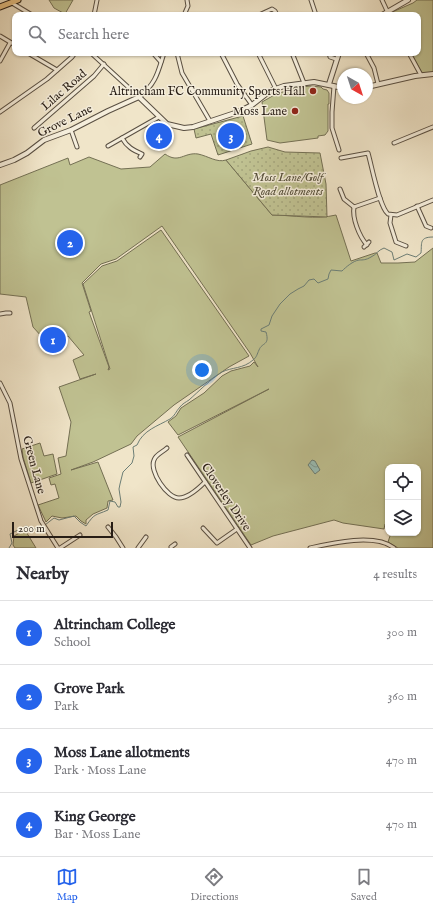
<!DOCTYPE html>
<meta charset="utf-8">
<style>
:root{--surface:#fff;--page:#f7f7f7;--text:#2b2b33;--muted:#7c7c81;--line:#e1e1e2;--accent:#2563eb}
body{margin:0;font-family:"IM FELL English",serif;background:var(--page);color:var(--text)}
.controls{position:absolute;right:12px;bottom:12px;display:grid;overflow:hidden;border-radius:8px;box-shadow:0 1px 3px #0004}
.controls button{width:36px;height:36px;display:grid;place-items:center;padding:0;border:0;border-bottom:1px solid var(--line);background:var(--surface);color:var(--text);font:20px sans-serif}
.compass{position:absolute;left:337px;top:68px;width:36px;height:36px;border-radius:50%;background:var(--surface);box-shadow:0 1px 3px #0004;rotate:141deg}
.scale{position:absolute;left:12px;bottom:10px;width:101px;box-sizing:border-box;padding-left:4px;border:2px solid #271d15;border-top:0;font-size:11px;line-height:14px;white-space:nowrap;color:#271d15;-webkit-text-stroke:3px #f5eedc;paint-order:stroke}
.you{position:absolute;left:202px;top:370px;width:14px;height:14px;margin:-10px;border:3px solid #fff;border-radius:50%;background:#1a73e8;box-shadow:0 0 0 6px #1a73e833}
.badge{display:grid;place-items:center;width:26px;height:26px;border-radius:50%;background:var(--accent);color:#fff;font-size:13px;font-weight:700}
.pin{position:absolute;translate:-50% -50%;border:2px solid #fff;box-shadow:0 1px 4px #0006}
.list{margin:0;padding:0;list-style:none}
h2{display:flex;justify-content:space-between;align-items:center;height:52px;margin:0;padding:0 16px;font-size:17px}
h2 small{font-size:13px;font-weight:400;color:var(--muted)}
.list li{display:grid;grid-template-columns:26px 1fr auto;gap:12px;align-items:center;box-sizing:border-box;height:64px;padding:0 16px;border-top:1px solid var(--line)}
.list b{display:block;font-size:15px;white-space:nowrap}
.list p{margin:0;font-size:13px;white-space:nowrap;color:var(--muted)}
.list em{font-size:13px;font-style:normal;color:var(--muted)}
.icon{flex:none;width:22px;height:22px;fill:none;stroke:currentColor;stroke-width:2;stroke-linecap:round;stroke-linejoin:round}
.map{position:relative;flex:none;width:433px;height:548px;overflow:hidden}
.search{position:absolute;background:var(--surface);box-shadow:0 1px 3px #0004;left:12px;right:12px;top:12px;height:44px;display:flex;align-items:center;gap:10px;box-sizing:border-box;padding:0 14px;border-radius:8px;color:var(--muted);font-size:15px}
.sheet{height:308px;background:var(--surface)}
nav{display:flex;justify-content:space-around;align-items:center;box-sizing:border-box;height:56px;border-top:1px solid var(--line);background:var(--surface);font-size:11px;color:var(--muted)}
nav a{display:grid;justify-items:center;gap:2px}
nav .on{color:var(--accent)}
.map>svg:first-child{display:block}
.green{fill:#c0c292;stroke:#747054}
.garden{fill:url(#garden-dots);stroke:#747054}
.water{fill:url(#water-waves);stroke:#6c7e76}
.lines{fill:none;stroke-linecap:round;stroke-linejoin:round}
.stream{stroke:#6c7e76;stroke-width:1}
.minor-casing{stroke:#594f42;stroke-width:5}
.tertiary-casing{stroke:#594f42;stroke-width:6}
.primary-casing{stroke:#271d15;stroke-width:7}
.minor{stroke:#f5eedc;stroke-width:3}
.tertiary{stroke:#f5eedc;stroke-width:4}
.primary{stroke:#e8c284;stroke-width:5}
.poi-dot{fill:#8f2418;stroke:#f5eedc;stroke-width:1.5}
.labels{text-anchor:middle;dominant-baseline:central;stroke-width:3;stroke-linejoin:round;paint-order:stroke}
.street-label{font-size:12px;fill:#271d15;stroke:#f5eedc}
.poi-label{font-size:12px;fill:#271d15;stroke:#f5eedc;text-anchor:end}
.park-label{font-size:12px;font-style:italic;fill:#554f3a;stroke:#f5eedc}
</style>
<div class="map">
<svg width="433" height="548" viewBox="0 0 433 548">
<defs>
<pattern id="garden-dots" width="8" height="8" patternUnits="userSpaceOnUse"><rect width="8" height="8" fill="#c0c292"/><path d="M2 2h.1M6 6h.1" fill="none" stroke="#a5a67d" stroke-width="1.8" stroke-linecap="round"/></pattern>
<pattern id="water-waves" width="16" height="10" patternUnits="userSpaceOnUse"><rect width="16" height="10" fill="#9abfb7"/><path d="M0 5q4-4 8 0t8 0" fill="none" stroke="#7e9b94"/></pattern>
</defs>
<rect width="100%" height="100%" fill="#f0e5c9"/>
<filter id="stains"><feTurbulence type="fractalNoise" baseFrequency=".005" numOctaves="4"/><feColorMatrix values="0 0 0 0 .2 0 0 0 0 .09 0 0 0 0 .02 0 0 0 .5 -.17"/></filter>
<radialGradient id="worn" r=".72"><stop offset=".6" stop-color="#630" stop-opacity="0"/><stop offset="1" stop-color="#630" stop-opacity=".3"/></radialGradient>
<g class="green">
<polygon points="49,0 73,0 65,14 54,8"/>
<polygon points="417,0 433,0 433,73 422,73 411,53 418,53 418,15 391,15 390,13 413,3"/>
<polygon points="310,86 321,87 323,89 327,90 329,93 329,104 328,104 328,131 325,135 318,136 318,138 280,143 267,140 262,102 276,94 286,91 286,89"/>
<path d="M165,154c14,10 19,-2 33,0 10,2 19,9 28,6l46,55c21,0 44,5 64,0l15,46 24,-8h2l4,10h17l17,-1 18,-14v300h-35l-10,-6 3,-9h27v-66h-30v56l-3,1 -1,5 -41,-6 -9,-3 -61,16 -22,9 -73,-108 91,-48 -91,46 -10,-13 8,-6 5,-8 23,-15 18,-17 9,-5 19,-5 4,-4 4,5 -8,-14 -88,-127 -46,33 -15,5 -19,19 9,28 -2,1 20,55 -1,3 2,-1 -27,-85 19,-18 15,-5 44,-31 88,126 -20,11 -55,38 -37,31 -6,8 -38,18 -22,8 27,-8 15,38 -5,1 -1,7 -14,6 -7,6v4l-5,-3 -5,-5 -14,2 -10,-2 -6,6 -8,-17 21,-7 -4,-14 -4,1 -2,-7 12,-4 -3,-16 8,-2 5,-34 -12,-35 37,-13 -16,5 -7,-19 11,-5 -16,-19 -16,12 -19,-21 -7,-30 -26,-3v-109l68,-27 2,7 19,-8 32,12 29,-2z"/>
<polygon points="40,443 44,456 53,454 57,474 31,483 23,457 22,449"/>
<polygon points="25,530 36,548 15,548 13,545 14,536"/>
</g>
<g class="garden">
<polygon points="243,116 252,144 218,155 211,134 196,138 194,129"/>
<polygon points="268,147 285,152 320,153 326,184 327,217 272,215 226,160 251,151"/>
</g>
<polygon class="water" points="312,460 315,461 320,470 315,474 308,465"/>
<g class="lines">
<path class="stream" d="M9,548l3,-5 -2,-9 16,-8 7,3 8,-1 13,-10 5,2 15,-4 6,6 6,4c9,-13 8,-10 22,-16l2,-9 5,1 3,5h2l1,-5 -2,-13 1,-5 3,-12 9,-9 2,-7 -1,-9 4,-2c6,-15 21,-19 33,-26 5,-3 6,-8 10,-12 2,-3 6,-5 9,-7 10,-9 22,-21 33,-28 10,-5 21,-3 31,-12 4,-3 4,-6 6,-10 3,-8 11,-4 7,-18l-5,-1v-2l8,-4 3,-9 8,-12 10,-10 8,-5 6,-3 5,-6 5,-1 4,4 10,-4 1,-5 2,-4 11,1c4,-4 11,-10 17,-11 4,0 7,0 12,-3 5,-2 7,-7 13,-9l8,4 2,8 13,-6 9,3 5,-4c1,-10 -2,-16 12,-16"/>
<defs>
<g id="minor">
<polyline points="311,0 316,15"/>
<polyline points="382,0 389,15"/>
<polyline points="12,3 32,15"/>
<polyline points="94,15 97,0"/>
<polyline points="184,15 188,6 187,0"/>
<polyline points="259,15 272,9 275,11 277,15"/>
<polyline points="0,36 15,45"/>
<polyline points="28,53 57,70"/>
<path d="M91,53l48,44c17,-13 19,-25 25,-44"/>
<polyline points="153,53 161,62"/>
<polyline points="177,53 182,73 210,121"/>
<polyline points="221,53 237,84 252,105"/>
<polyline points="258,53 276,89"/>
<polyline points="292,53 304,83"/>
<polyline points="329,53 330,57 336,59"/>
<polyline points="366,53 374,68 378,84"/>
<polyline points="409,53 421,75"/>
<polyline points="0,61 10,43"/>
<polyline points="334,86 332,112 332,128 339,150"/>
<polyline points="0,112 47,79 72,57 75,53"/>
<polyline points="34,128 94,76 104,64"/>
<polyline points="71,130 77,147"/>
<path d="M122,138c5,9 11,12 20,16l-2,3"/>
<polyline points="394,143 433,127"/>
<polyline points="108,146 159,117"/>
<path d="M341,158l27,-5c4,14 11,53 20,61l9,1 36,-15"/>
<polyline points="340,189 344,199 354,207"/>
<polyline points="417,206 426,226 431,228"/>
<path d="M354,207c-2,11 5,29 13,38"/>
<polyline points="354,207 380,198"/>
<polyline points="391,215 390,223 396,242 406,246"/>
<polyline points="364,247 369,242"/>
<polyline points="0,314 6,313 10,313"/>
<polyline points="0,383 10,403 21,459 41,521 58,548"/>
<path d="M167,448c-4,4 -11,6 -13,12 -5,11 13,38 25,38 9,0 20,-10 26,-16"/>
<polyline points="187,455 250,548"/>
<polyline points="108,527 116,537 123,548"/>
<polyline points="203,528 217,543 237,529"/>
<polyline points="171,547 175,544"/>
<polyline points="60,548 80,535"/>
<polyline points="138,548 146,537"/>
<path d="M310,548c22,-5 65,-15 84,0"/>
</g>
<g id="tertiary">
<polyline points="382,15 408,0"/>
<polyline points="329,84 339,53"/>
<polyline points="367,87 415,76 433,74"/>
<polyline points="0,165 14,160 27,153 44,140 71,130 108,111 139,97 167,124 184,128 193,127 238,112 252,105 270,91 284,86 314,82 343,88"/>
</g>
<polyline id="primary" points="0,7 18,0"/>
</defs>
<use href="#minor" class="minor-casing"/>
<use href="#tertiary" class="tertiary-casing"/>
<use href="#primary" class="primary-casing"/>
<use href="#minor" class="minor"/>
<use href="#tertiary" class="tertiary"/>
<use href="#primary" class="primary"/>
</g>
<g class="poi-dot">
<circle cx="313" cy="91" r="4"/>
<circle cx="295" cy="111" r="4"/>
</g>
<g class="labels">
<g class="street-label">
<text transform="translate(64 90) rotate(-41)">Lilac Road</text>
<text transform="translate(65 121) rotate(-26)">Grove Lane</text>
<text transform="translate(34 465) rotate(75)">Green Lane</text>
<text transform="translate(226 497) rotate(56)">Cloverley Drive</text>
</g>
<g class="poi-label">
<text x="305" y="91">Altrincham FC Community Sports Hall</text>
<text x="287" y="111">Moss Lane</text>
</g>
<g class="park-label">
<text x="288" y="177">Moss Lane/Golf<tspan x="288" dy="14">Road allotments</tspan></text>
</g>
</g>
<rect width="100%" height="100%" filter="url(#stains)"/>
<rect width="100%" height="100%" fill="url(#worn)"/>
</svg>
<div class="controls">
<button><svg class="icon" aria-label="locate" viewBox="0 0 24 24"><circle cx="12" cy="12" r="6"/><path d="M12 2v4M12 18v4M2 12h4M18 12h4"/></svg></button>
<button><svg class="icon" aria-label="layers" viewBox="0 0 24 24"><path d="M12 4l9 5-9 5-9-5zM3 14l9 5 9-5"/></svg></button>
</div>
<svg class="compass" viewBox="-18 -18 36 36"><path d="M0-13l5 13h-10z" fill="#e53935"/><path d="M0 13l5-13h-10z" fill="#7c7c81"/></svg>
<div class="scale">200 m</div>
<div class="you"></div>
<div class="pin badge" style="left:53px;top:340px">1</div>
<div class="pin badge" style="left:70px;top:243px">2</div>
<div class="pin badge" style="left:231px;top:136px">3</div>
<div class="pin badge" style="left:159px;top:136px">4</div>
<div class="search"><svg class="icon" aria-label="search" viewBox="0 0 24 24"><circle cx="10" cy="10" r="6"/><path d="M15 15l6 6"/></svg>Search here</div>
</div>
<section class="sheet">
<h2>Nearby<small>4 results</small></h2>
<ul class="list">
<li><span class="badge">1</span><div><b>Altrincham College</b><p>School</p></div><em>300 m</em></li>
<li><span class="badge">2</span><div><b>Grove Park</b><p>Park</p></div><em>360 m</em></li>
<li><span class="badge">3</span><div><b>Moss Lane allotments</b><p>Park · Moss Lane</p></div><em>470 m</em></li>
<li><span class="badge">4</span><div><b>King George</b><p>Bar · Moss Lane</p></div><em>470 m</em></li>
</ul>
</section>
<nav>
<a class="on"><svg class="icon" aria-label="map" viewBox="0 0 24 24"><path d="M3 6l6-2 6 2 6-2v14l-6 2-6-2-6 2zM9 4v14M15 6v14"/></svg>Map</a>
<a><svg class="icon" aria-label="directions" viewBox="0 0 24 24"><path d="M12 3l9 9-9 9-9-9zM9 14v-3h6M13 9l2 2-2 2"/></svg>Directions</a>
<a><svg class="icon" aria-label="saved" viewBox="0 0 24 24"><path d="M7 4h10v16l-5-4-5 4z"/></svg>Saved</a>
</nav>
